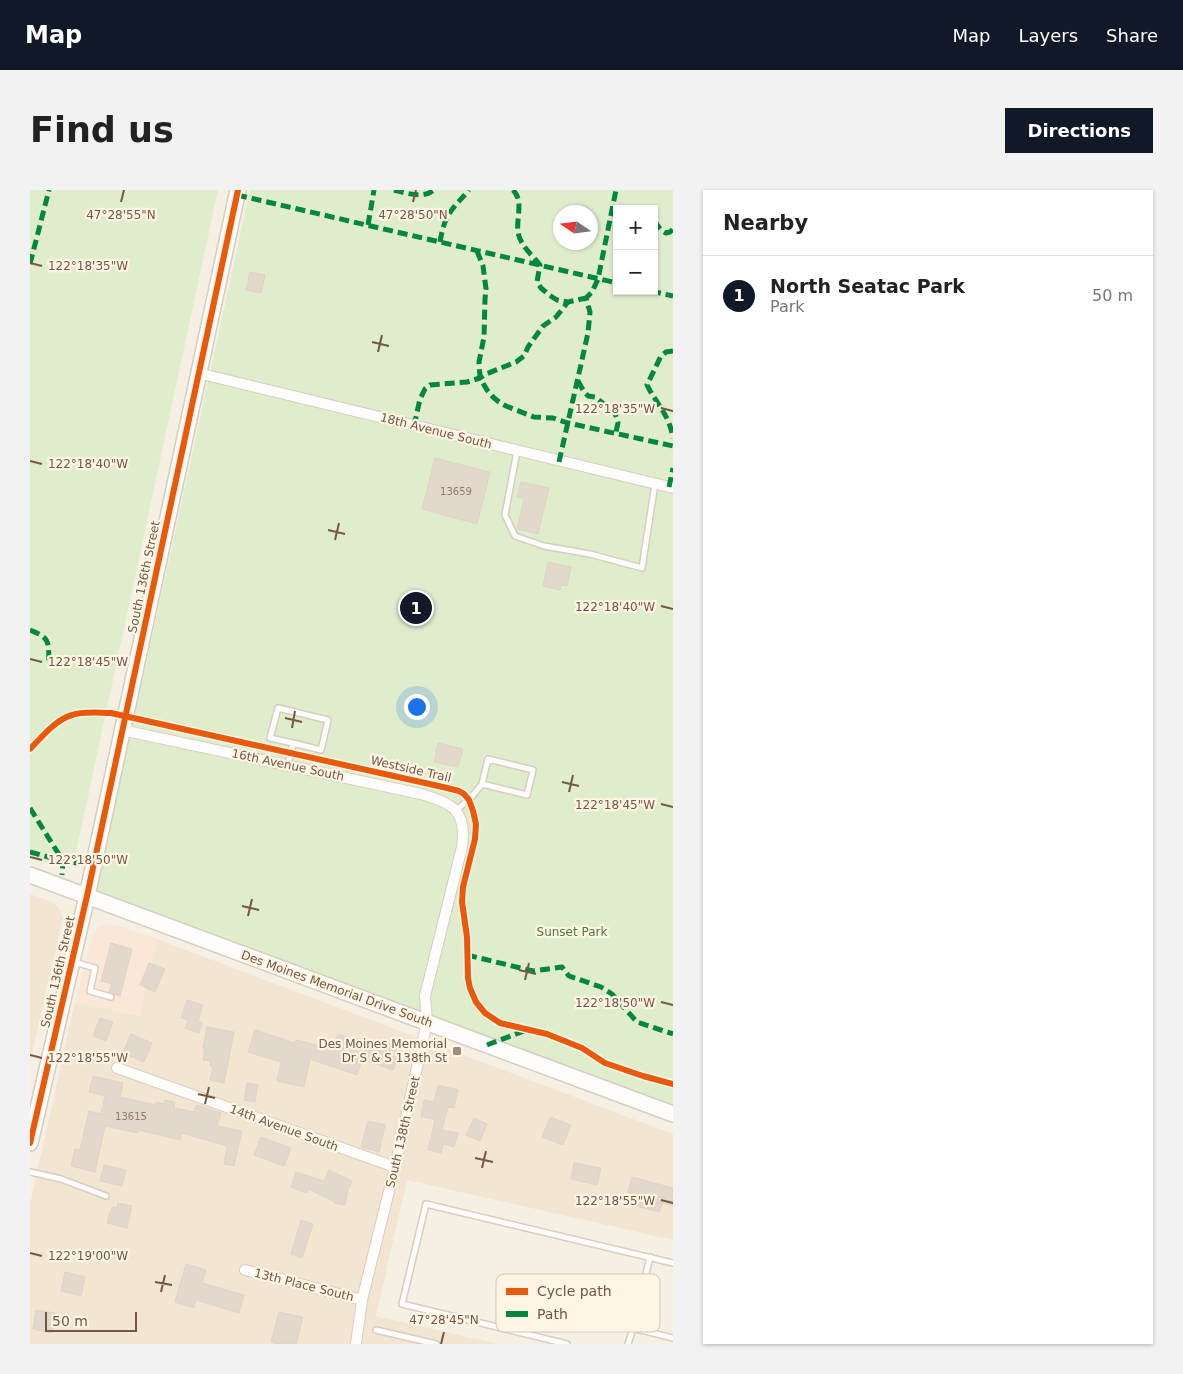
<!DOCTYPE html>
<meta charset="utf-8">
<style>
:root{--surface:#fff;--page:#f2f2f2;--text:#222;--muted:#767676;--line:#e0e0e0;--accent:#111827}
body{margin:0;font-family:"DejaVu Sans",sans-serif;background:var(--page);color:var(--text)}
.controls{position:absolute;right:15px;top:15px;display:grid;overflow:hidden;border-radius:0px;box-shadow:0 1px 4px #0004}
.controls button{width:45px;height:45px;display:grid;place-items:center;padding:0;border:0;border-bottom:1px solid var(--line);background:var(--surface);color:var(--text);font:25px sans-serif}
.compass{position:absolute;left:523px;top:15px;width:45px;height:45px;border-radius:50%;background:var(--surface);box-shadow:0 1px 4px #0004;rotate:283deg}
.scale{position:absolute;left:15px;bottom:12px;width:92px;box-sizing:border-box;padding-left:5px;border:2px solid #745744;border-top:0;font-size:14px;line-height:18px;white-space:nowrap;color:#745744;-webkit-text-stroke:4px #fff5e4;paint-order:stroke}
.you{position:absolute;left:386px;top:516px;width:18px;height:18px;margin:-12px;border:4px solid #fff;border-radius:50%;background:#1a73e8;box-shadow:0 0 0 8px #1a73e833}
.badge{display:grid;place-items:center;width:32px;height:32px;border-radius:50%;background:var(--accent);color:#fff;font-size:16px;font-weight:700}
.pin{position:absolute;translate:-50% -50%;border:2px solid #fff;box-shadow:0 1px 5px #0006}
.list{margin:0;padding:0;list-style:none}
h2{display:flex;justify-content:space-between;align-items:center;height:65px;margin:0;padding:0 20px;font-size:21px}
h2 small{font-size:16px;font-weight:400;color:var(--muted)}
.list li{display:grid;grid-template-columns:32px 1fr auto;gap:15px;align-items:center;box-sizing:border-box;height:80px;padding:0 20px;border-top:1px solid var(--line)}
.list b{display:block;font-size:19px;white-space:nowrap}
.list p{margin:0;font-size:16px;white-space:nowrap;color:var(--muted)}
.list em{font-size:16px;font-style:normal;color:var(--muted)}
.map{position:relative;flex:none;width:643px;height:1154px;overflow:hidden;border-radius:0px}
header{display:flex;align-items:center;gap:30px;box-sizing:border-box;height:70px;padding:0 25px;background:var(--accent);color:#fff}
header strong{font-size:24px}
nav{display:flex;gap:28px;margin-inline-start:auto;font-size:18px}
.intro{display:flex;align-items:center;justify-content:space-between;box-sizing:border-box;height:120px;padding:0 30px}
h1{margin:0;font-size:35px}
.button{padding:12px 22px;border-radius:0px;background:var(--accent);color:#fff;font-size:18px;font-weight:700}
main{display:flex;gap:30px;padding:0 30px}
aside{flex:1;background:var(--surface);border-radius:0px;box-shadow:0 1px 4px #0004}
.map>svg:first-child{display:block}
.residential{fill:#f2e6d3}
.commercial{fill:#fbe7d8}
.green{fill:#dfedcd;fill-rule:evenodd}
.building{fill:#e2d8cb;stroke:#dfd3c6}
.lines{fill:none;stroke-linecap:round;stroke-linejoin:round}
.lane-casing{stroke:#d7cdc3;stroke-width:8}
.street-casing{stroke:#d7cdc3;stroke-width:12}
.secondary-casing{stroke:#d6ccc1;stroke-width:18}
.lane{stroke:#fefdfb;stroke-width:5}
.street{stroke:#fefdfb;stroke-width:10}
.secondary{stroke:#fefdfb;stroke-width:15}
.quiet{stroke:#00873e;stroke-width:5;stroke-dasharray:10 5;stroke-linecap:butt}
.cycleway-casing{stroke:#fff5e4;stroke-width:9}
.cycleway{stroke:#e8590c;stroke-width:6}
.ticks{fill:none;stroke:#745744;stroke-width:2}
.poi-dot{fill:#a28d7c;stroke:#fff5e4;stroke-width:2}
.labels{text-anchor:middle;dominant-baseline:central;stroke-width:4.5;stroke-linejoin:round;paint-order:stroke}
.number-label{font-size:10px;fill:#917968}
.street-label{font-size:12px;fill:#745744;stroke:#fff5e4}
.park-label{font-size:12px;fill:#4c7a3c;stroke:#fff5e4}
.poi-label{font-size:12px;fill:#745744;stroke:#fff5e4;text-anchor:end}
.key{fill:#fff5e4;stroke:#d5c6b4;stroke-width:1}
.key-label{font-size:14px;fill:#745744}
.ticks-label{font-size:12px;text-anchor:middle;fill:#745744;stroke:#fff5e4;stroke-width:4.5;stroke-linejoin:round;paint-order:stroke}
</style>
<header>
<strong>Map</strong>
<nav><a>Map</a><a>Layers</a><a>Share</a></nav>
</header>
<div class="intro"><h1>Find us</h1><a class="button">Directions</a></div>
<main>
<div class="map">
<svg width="643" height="1154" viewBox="0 0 643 1154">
<rect width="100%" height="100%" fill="#f6f0e4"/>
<g class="residential">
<polygon points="0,704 24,713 29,718 33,728 0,873"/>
<polygon points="127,749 643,944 643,1050 377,990 346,1126 468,1154 0,1154 0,1014 45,812 109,826"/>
</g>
<polygon class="commercial" points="84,734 127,749 110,826 45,812 62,744 71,735"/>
<g class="green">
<polygon points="0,0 188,0 45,667 35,676 23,675 0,667"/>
<path d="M220,0h423v915l-577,-212zM587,19h37v82h-37zM530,22h30v30h-30z"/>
</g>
<g class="building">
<polygon points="220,82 235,85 231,103 216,100"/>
<polygon points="405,268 460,282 447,334 392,319"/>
<polygon points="491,292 519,298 508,344 487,339 494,309 487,307"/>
<polygon points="518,372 541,377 537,396 531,395 530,400 513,396"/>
<polygon points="408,553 433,559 428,577 404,572"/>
<polygon points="81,753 102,759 90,806 79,802 82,794 71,791"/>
<polygon points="119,773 135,779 125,802 110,795"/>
<polygon points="157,810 173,815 168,831 172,833 169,843 155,838 158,830 151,828"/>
<polygon points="70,828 83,832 76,851 63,846"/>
<polygon points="177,837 204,842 194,893 180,890 183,877 180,876 181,871 173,870 175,858 173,858"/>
<polygon points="225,840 265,853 266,850 303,859 308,844 353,859 356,852 372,858 363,880 332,869 327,885 280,869 274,897 247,891 251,872 218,862"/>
<polygon points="101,844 122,853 114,872 93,863"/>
<polygon points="63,886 93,893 90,907 126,915 126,912 134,914 135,910 145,912 144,918 164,922 166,915 191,923 187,936 212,941 204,976 194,974 197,956 152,943 150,950 109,940 108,943 75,936 65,982 41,976 45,959 50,960 59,921 71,924 75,906 59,902"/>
<polygon points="217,893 228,895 225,912 214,910"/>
<polygon points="408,895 428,900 424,918 418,917 412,940 428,943 424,957 413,954 411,963 398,960 405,930 391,926 394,910 404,912"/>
<polygon points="520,927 541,935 533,955 512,947"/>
<polygon points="444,928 457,934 450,951 436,945"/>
<polygon points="338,931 355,935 349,962 331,957"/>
<polygon points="231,947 261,958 254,976 224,965"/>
<polygon points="544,973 571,978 567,995 541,989"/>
<polygon points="74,975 96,980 92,996 70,991"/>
<polygon points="299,980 322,991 318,1000 315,1015 304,1013 304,1011 278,999 277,1003 261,997 266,982 294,991"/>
<polygon points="602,987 643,998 643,1016 632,1013 629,1022 595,1013"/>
<polygon points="88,1013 102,1016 97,1038 77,1033 80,1022 81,1022 82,1017 87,1018"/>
<polygon points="271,1030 283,1034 272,1068 261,1064"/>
<polygon points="156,1074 176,1080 172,1093 214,1105 209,1123 166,1110 164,1118 145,1112"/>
<polygon points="35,1082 55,1087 51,1106 31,1101"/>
<polygon points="6,1120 25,1123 22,1143 3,1139"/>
<polygon points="249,1122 273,1127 266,1154 248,1154 241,1152"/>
</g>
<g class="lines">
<defs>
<g id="lane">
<polyline points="487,261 475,325 485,346 514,356 560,364 612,378 625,294"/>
<polyline points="258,575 263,553 291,560 298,530 248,518 240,548 263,553"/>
<polyline points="426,620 439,610 452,594 458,569 503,580 497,605 452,594"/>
<polyline points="44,772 65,778 60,801 81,807"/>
<polyline points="0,982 31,989 76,1006"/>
<polyline points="603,1138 643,1148"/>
<polyline points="346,1140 406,1154"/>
<polyline points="537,1154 372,1114 396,1014 643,1073"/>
<polyline points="598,1154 603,1138 620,1067"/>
</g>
<g id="street">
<polyline points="168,183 643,298"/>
<path d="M92,540l299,64c32,10 46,16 41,53l-37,149 2,26 -32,145 -33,133 -6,44"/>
<polyline points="87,878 365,977"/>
<polyline points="215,1080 332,1110"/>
</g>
<g id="secondary">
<polyline points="0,685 643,924"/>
<polyline points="0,953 57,706 208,0"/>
</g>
</defs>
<use href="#lane" class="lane-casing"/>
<use href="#street" class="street-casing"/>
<use href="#secondary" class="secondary-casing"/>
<use href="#lane" class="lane"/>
<use href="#street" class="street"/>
<use href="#secondary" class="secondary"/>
<g class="quiet">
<path d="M364,0c12,3 29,9 40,0"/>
<path d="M483,0c11,11 3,28 5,42 2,13 14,23 22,33l-3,17 4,6 8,7 8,5 11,2 18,-4"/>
<polyline points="207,5 587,93"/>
<polyline points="624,31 631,40 636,43 640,42 643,39"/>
<polyline points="338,35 344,0"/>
<path d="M410,52c5,-29 11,-31 29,-52"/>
<polyline points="447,61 453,76 456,99 455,109 454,147 449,172 450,188 457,200 463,207 469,212 476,216 504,227 523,228 538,233 643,256"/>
<polyline points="0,74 19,0"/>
<polyline points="621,101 643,106"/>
<path d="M643,161l-7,1 -5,4 -14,29c10,20 22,29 26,53"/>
<polyline points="548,191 553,200 558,206 565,207 585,223 588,233 586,242"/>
<polyline points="384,236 390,209 395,199 400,195 437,192 450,188 456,184 486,172 494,166 498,157 513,136 526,127 538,112"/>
<polyline points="529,272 558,143 560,122 556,108 562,102 568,89 586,0"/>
<polyline points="639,297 643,278"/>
<path d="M0,440c21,8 18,12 19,31"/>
<polyline points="0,618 33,671 32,685"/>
<polyline points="0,662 33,671 47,673"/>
<polyline points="437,765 503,781 532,777 539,786 571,797 582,804 607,832 643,844"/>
<polyline points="457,855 494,841"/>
</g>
<defs>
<g id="cycleway">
<path d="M0,559c12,-12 25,-29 42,-34 12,-4 27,-2 39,-2l332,74 16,4 5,3 5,6 4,11 3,13 -1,15 -12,48 -1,15 5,35 1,41 2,10 6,14 9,11 15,10 47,11 35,14 23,15 38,13 30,8"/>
<polyline points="0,953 57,706 208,0"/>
</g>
</defs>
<use href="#cycleway" class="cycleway-casing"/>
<use href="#cycleway" class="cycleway"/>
</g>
<path class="ticks" d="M91,12l3,-12M383,12l3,-12M0,73l12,3M342,152l17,4M348,162l4,-17M631,218l12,3M0,271l12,3M298,340l17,4M305,350l4,-17M631,416l12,3M0,469l12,3M255,528l17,4M262,538l3,-17M532,592l17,4M539,602l4,-17M631,614l12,3M0,667l12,3M212,716l17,4M218,726l4,-17M489,780l17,4M495,790l4,-17M631,812l12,3M0,865l12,3M168,904l17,4M175,914l4,-17M445,968l18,4M452,978l4,-17M631,1010l12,3M0,1063l12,3M125,1092l17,3M131,1102l4,-17M411,1154l3,-12"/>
<rect class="poi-dot" x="422" y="856" width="10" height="10" rx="2.5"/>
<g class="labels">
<g class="number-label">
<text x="426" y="301">13659</text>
<text x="101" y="926">13615</text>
</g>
<g class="street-label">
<text transform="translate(406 241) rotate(14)">18th Avenue South</text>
<text transform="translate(114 387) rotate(-78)">South 136th Street</text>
<text transform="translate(258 575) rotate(12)">16th Avenue South</text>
<text transform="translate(381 579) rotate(13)">Westside Trail</text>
<text transform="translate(28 782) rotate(-77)">South 136th Street</text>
<text transform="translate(307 799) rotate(20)">Des Moines Memorial Drive South</text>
<text transform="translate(254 938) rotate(20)">14th Avenue South</text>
<text transform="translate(373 942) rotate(-77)">South 138th Street</text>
<text transform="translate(274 1095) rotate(14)">13th Place South</text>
</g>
<g class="park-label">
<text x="542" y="742">Sunset Park</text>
</g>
<g class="poi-label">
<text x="417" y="854">Des Moines Memorial<tspan x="417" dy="14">Dr S &amp; S 138th St</tspan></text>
</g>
</g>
<rect x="466" y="1084" width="164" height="58" rx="8" class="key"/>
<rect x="476" y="1098" width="22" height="7" fill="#e8590c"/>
<rect x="476" y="1121" width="22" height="6" fill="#00873e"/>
<g class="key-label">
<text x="507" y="1106">Cycle path</text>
<text x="507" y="1129">Path</text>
</g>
<g class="ticks-label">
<text x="91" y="29">47°28'55"N</text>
<text x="383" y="29">47°28'50"N</text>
<text x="58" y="80">122°18'35"W</text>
<text x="585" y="223">122°18'35"W</text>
<text x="58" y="278">122°18'40"W</text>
<text x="585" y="421">122°18'40"W</text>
<text x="58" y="476">122°18'45"W</text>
<text x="585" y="619">122°18'45"W</text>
<text x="58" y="674">122°18'50"W</text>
<text x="585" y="817">122°18'50"W</text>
<text x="58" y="872">122°18'55"W</text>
<text x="585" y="1015">122°18'55"W</text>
<text x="58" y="1070">122°19'00"W</text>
<text x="414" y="1134">47°28'45"N</text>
</g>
</svg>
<div class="controls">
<button>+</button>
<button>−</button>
</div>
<svg class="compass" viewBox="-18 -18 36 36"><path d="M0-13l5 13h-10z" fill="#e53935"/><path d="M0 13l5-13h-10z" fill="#767676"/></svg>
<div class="scale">50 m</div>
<div class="you"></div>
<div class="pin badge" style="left:386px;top:418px">1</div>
</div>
<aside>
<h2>Nearby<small></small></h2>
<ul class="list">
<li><span class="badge">1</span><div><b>North Seatac Park</b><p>Park</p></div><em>50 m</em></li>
</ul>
</aside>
</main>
